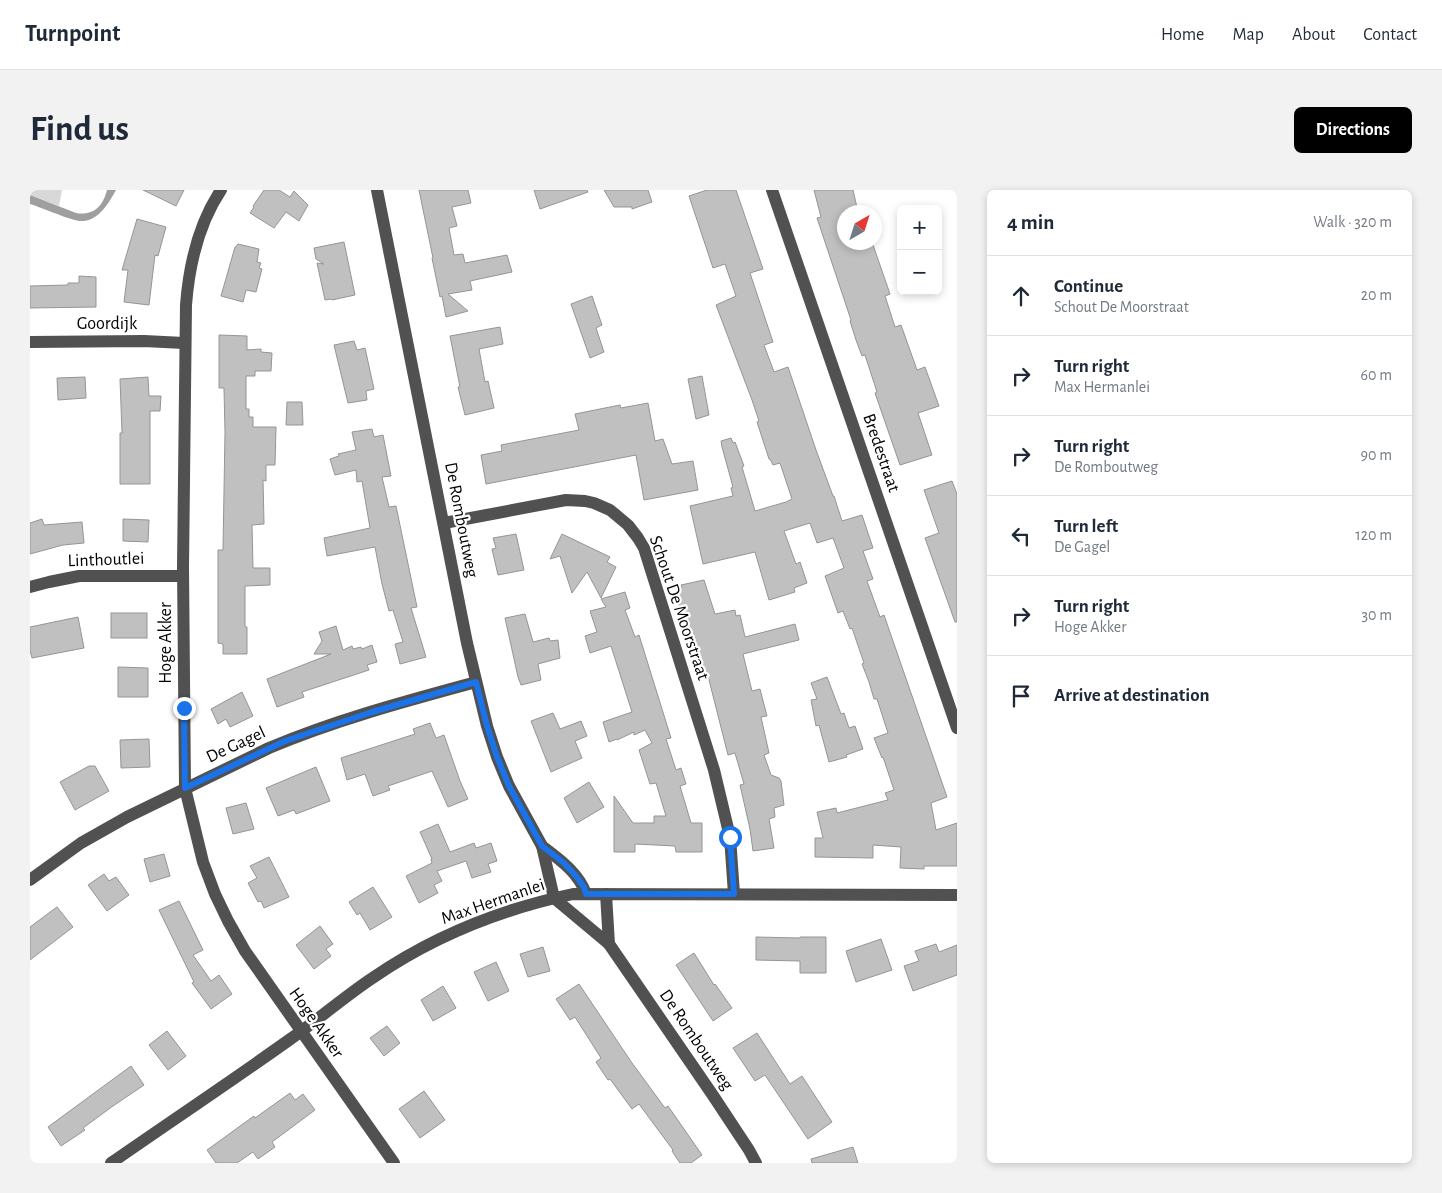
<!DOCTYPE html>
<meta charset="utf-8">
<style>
:root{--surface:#fff;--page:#f2f2f3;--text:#1f2937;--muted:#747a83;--line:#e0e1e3;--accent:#000}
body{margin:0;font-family:"Alegreya Sans",sans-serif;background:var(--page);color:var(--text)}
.controls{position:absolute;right:15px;top:15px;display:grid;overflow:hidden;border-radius:8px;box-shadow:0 2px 8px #0003}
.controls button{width:45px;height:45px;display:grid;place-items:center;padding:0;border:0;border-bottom:1px solid var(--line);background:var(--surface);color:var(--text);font:25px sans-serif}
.compass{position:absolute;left:807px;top:15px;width:45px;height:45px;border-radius:50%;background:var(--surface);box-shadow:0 2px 8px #0003;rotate:39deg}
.stop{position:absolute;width:15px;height:15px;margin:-11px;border:4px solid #1a73e8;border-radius:50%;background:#fff}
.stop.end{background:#1a73e8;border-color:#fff;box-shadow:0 1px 5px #0008}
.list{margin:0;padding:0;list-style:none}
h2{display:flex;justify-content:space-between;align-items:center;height:65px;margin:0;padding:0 20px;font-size:21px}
h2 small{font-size:16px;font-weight:400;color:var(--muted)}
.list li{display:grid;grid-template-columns:32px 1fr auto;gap:15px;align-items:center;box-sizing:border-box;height:80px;padding:0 20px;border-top:1px solid var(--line)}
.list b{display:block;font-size:19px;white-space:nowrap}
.list p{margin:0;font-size:16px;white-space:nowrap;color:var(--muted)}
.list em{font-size:16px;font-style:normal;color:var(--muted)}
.icon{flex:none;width:28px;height:28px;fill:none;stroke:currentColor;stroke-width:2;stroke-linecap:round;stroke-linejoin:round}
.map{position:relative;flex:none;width:927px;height:973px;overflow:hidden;border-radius:8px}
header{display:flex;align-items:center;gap:30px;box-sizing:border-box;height:70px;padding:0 25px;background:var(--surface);border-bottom:1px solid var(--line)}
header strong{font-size:24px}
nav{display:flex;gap:28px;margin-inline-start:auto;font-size:18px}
.intro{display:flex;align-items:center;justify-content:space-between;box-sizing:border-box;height:120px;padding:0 30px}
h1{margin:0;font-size:35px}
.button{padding:12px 22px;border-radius:8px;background:var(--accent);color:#fff;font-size:18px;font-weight:700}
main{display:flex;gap:30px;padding:0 30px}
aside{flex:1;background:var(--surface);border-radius:8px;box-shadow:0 2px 8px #0003}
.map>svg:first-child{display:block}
.green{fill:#d8d8d8}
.water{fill:#9f9f9f}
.building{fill:#c0c0c0;stroke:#959595}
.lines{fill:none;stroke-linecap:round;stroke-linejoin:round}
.minor{stroke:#515151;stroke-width:12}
.route{stroke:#1a73e8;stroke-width:6}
.labels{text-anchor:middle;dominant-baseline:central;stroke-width:4.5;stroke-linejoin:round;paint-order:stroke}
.street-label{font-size:18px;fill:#000;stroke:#fff}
</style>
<header>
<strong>Turnpoint</strong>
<nav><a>Home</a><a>Map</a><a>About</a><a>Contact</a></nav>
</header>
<div class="intro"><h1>Find us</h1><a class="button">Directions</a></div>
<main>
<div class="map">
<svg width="927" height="973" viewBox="0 0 927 973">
<rect width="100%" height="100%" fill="#fff"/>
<polygon class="green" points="0,0 32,0 29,16 0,5"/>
<path class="water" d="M77,0h9c-7,13 -17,30 -33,31 -10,1 -42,-14 -53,-17v-9l46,18c18,3 27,-7 31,-23z"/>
<g class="building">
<polygon points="113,0 154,0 146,16"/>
<polygon points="234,0 249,0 260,7 264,1 278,15 269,31 256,22 244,38 220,23 224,17 223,16"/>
<polygon points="389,0 438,0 441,13 422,17 427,36 419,38 424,65 433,64 435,73 477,65 482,82 440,91 442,100 418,104 438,121 416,127 412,106 410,107 402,68 403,68"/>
<polygon points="504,0 557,0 558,2 510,19"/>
<polygon points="574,0 618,0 622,12 602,19 602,17 584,17"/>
<polygon points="677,0 706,0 733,79 720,83 743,152 734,155 744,182 758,177 786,260 803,306 804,306 812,331 832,325 843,358 833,361 843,389 837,391 850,427 854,425 917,607 901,613 906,640 927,633 927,676 894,676 894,679 870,678 871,657 843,655 843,668 785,667 785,648 793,648 787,622 806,618 807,623 858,610 855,603 864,600 853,567 852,568 844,548 858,543 847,509 844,509 839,492 832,474 834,473 822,438 820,439 813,421 808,423 795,386 814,378 803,348 787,353 780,333 754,341 766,374 770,372 777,393 764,398 765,402 739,410 725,362 673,374 660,316 703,306 701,298 703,297 692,257 691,251 701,248 703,253 705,252 714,276 712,277 725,321 756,312 762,309 750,273 743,275 740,269 739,269 727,232 729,231 722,210 686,115 706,106 695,74 683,78 659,6"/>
<polygon points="784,0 823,0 828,22 814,22 814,52 842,52 860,104 855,106 865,137 871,135 887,180 895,177 909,216 888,223 902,265 870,275 845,203 847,202 835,165 832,166 826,150 820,131 821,130 787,28 791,27"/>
<polygon points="107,29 136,37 128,66 125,65 119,115 94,112 98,80 92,80"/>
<polygon points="314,52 325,105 302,110 301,109 295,110 287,73 294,74 286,69 284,58"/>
<polygon points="208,54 229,59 227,72 231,73 229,78 232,79 226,102 216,100 213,112 191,106 205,57 206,57"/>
<polygon points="49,86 66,87 66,117 0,118 0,96 38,95 38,93 49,93"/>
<polygon points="562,106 572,135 566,138 574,162 560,168 541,114"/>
<polygon points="470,137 473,154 449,159 455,192 458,191 464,218 435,225 428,197 430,197 420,146"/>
<polygon points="189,145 217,146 217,160 231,159 231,162 242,163 241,181 225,181 225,186 216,186 216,219 219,219 219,227 223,227 223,237 246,237 245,275 236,275 236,291 233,290 234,334 222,335 223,378 240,378 240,395 215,396 215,437 217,437 217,464 193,464 193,454 188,453 188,360 193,360 195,242 194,198 189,198"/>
<polygon points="324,151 327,160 335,158 344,199 336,201 337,210 318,213 304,155"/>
<polygon points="672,186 679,225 666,229 658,189"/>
<polygon points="55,187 56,208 28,210 27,188"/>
<polygon points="118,187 119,206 131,206 130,221 120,221 120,294 90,294 90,243 92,243 90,189"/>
<polygon points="257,212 272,212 273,235 256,235"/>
<polygon points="618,213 625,251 633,249 642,274 663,271 668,300 614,310 606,265 456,294 451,265 472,261 471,255 549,240 545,224 590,215 591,218"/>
<polygon points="342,239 344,247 353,245 361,286 352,287 359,317 366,316 387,417 381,418 396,467 370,474 365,454 373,452 363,420 359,421 352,394 345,357 297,366 294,348 340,338 332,291 327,292 326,280 305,285 300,269 309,266 308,264 326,260 322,242"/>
<polygon points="922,291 927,304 927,432 925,432 895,348 909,343 894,300"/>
<polygon points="12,329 14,335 52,332 54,353 33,355 0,364 0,333"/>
<polygon points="93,329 119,330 118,352 93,351"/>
<polygon points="486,344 494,380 468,385 462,359 466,358 463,348"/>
<polygon points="532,344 580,367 577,372 586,377 571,408 557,382 542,403 530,366 520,369"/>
<polygon points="674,390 685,424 705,420 706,426 710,425 715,447 765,434 769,450 713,464 722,501 730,499 737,526 731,527 739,563 734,565 741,585 749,588 751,591 754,615 744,618 745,627 739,629 744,658 723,661 720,639 710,595 714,594 705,563 698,565 678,486 672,487 661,453 653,420 651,421 645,401 652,398 651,395"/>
<polygon points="595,402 600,418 595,420 605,447 609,445 641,548 636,549 646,580 651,578 656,594 650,596 661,633 672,633 672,662 646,662 645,656 605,654 605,662 584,662 584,606 603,633 624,633 624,626 636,626 626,593 620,594 609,560 622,553 615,540 604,545 604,542 587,550 587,549 579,552 573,532 602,522 581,456 560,463 555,446 567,442 560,421 576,417 571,409"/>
<rect x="81" y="423" width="36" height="25"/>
<polygon points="495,424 503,452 519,448 520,451 528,450 530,468 508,474 511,490 491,495 488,487 475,428"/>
<polygon points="48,427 54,458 2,468 0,460 0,437"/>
<polygon points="306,436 313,460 322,456 323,459 331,457 332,459 342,455 347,472 337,475 339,480 272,502 274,507 247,517 237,489 301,464 284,464 292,451 289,442"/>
<polygon points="88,477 118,478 118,507 88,507"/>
<polygon points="797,487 811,524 814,523 819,538 825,536 833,559 816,565 817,567 799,572 789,535 786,536 781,510 787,509 781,493"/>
<polygon points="212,502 223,526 200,537 196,529 188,534 181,519"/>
<polygon points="523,523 530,539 551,531 557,546 545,551 552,568 521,582 501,531"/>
<polygon points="400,533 406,548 414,545 430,591 438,609 418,617 402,581 358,596 360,600 343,606 335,584 317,590 311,568 385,544 383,539"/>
<polygon points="119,549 120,577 91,578 90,550"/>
<polygon points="59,576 65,576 79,601 45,620 30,592"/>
<polygon points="286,577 300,611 266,624 264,620 248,626 236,598"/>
<polygon points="559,592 574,617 547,633 534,608"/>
<polygon points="216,613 224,639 203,644 196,618"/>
<polygon points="408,634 420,662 444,653 446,658 461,653 467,671 458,674 461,682 442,688 436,671 407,681 412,691 404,695 408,703 389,713 376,686 402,673 401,669 402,669 390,642"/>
<polygon points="134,664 140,686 120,692 114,669"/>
<polygon points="239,667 259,707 234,718 231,711 228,712 218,693 227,688 220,676"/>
<polygon points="74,684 79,691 86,687 99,705 77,721 58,695"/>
<polygon points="343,697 362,727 340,740 330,723 327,725 319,712"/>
<polygon points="149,711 173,760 163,765 181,791 189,785 202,804 181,819 162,793 164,792 129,720"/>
<polygon points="27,717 43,737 0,770 0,737"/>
<polygon points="290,736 303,754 296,759 301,766 284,779 266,755"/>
<polygon points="726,747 770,748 770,747 796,747 796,783 770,783 770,771 726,770"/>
<polygon points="851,749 862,780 826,792 816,761"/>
<polygon points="906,754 909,762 927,755 927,785 883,801 874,776 889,771 885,761"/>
<polygon points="513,757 520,781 498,787 490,764"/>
<polygon points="664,763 684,795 685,794 702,818 683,831 646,775"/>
<polygon points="466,772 479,801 458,811 444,782"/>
<polygon points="549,794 602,873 635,918 638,916 672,965 661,973 650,973 642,961 643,960 609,914 602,919 580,889 578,890 566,872 571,868 545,827 540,830 526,809"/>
<polygon points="413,796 426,818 403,831 391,810"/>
<polygon points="357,836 370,853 354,866 340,848"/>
<polygon points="137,841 156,866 138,880 119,855"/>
<polygon points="727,843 760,894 772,886 802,932 778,949 735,885 725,891 703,858"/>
<polygon points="101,876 114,895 83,916 53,938 55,940 31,956 18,937"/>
<polygon points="394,901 415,930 390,948 369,919"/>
<polygon points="260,903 265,910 273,904 285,920 242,952 245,957 228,969 223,962 207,973 186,973 177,960 224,926 225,928"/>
<polygon points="823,957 828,973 782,973 781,969"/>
</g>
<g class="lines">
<g class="minor">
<path d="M191,0c-22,33 -32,76 -35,115l-3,262 2,221 18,74 12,32 13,27 17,30 149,212"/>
<polyline points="347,0 437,453 457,536 467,567 479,596 512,656 524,708 579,754 682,904 719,960 726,973"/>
<polyline points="742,0 927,538"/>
<polyline points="0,152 114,151 154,153"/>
<polyline points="414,333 536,310 555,311 564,313 580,320 598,335 608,348 614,358 684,580 700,647 704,704"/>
<polyline points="0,397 19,392 49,386 153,386"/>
<path d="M512,656c17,13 37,27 44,48"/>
<path d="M0,690l51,-37 46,-26 142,-69c66,-28 137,-47 207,-66"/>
<polyline points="576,704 579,754"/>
<path d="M81,973c59,-41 119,-81 178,-123 29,-20 56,-44 85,-63 60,-41 128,-68 199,-83l384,1"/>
</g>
</g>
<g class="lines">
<polyline class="route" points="154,518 155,598 255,551 342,522 446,492 457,536 467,567 479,596 512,656 534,673 546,686 554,697 556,704 704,704 700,647"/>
</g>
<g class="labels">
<g class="street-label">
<text x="77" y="134">Goordijk</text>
<text transform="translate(851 263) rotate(71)">Bredestraat</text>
<text transform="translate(431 330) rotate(79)">De Romboutweg</text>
<text transform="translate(76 370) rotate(-2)">Linthoutlei</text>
<text transform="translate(649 418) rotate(71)">Schout De Moorstraat</text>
<text transform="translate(136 453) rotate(-90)">Hoge Akker</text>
<text transform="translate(206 555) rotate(-25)">De Gagel</text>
<text transform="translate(463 712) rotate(-19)">Max Hermanlei</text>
<text transform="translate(286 833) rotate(55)">Hoge Akker</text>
<text transform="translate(666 850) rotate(56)">De Romboutweg</text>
</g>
</g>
</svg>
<div class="controls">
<button>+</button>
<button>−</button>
</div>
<svg class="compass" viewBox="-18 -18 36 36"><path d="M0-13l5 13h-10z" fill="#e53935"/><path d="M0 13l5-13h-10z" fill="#747a83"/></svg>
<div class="stop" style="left:700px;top:647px"></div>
<div class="stop end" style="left:154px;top:518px"></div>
</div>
<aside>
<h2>4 min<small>Walk · 320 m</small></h2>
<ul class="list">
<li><svg class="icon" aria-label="ahead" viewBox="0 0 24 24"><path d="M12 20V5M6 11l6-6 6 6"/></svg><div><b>Continue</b><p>Schout De Moorstraat</p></div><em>20 m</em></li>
<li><svg class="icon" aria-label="right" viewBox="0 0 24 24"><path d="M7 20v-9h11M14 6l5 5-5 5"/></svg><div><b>Turn right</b><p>Max Hermanlei</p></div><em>60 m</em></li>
<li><svg class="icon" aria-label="right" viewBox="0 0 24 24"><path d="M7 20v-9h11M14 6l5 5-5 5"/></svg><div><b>Turn right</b><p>De Romboutweg</p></div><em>90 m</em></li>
<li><svg class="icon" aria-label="left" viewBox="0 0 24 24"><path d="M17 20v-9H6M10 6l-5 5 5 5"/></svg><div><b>Turn left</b><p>De Gagel</p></div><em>120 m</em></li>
<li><svg class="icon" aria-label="right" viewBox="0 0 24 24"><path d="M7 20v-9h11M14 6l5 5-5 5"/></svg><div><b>Turn right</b><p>Hoge Akker</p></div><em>30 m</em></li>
<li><svg class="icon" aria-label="arrive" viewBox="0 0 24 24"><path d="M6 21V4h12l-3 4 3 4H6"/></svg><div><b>Arrive at destination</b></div></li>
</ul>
</aside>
</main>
